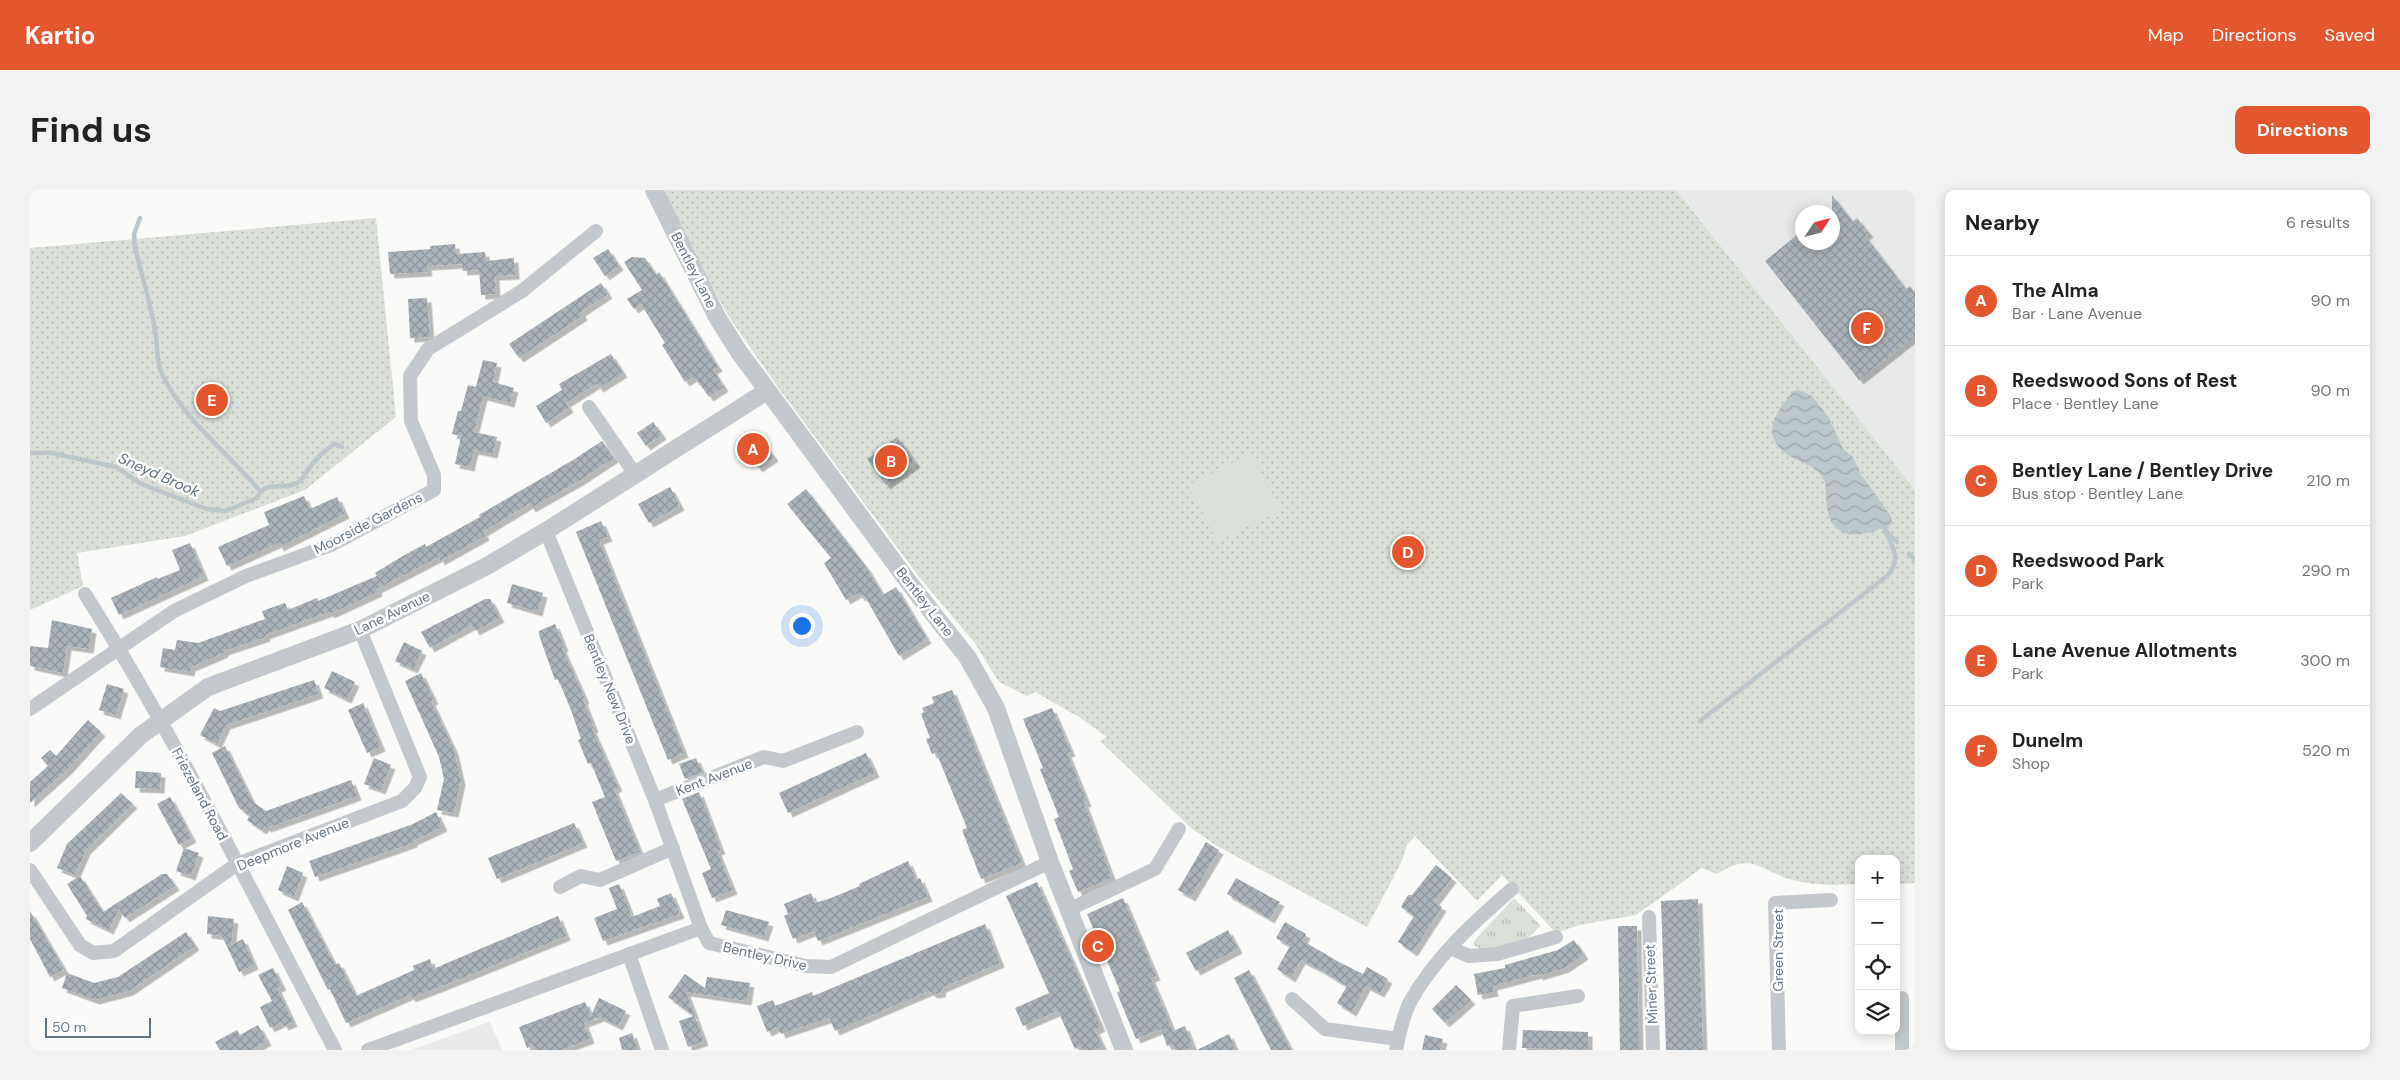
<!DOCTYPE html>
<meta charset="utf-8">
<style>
:root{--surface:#fff;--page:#f2f2f2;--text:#222;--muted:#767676;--line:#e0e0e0;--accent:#e4572e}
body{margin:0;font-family:"DM Sans",sans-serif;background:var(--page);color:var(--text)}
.controls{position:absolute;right:15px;bottom:15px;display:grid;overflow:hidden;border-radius:10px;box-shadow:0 2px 12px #0003}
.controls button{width:45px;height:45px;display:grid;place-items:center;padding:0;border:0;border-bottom:1px solid var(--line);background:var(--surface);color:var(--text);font:25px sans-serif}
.compass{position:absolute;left:1765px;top:15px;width:45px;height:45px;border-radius:50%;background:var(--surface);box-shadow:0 2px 12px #0003;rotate:54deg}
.scale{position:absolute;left:15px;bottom:12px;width:106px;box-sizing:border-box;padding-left:5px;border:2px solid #657683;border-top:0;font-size:14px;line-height:18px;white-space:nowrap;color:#657683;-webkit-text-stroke:4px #fff;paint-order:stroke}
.you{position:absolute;left:771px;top:435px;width:18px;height:18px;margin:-12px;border:4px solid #fff;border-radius:50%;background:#1a73e8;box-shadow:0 0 0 8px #1a73e833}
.badge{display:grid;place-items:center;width:32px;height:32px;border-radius:50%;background:var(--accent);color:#fff;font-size:16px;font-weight:700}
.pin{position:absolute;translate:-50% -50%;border:2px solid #fff;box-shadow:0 1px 5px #0006}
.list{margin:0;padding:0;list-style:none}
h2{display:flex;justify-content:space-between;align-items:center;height:65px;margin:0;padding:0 20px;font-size:21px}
h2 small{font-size:16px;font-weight:400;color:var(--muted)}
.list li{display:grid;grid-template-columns:32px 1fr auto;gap:15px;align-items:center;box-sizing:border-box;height:90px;padding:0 20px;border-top:1px solid var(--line)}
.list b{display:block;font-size:19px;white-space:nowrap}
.list p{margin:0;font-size:16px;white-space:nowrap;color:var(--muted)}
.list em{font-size:16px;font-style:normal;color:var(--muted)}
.icon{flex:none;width:28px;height:28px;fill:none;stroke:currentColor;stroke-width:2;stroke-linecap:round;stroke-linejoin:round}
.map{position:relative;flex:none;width:1885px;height:860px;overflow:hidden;border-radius:10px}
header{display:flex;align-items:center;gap:30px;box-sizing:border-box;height:70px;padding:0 25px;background:var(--accent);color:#fff}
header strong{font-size:24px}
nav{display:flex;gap:28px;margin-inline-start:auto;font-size:18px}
.intro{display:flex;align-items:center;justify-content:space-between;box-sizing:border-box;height:120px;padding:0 30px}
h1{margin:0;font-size:35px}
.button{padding:12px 22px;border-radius:10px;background:var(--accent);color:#fff;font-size:18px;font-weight:700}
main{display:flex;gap:30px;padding:0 30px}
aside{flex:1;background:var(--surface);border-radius:10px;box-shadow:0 2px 12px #0003}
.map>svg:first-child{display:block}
.built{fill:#e8e9e9;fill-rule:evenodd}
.grass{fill:url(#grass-tufts)}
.park{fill:url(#park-dots)}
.pitch{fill:#dadfd7}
.water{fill:url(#water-waves)}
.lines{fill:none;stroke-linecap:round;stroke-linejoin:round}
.stream{stroke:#bbc7cb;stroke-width:4.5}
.building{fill:url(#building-cross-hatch);filter:url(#shadow)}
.minor{stroke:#c3c8cc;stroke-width:14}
.tertiary{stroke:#c3c8cc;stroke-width:18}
.labels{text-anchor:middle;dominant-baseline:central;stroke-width:5;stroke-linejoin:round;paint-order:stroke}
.street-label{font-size:14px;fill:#657683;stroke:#fff}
.water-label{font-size:15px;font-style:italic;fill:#60757c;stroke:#fff}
</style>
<header>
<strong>Kartio</strong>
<nav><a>Map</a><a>Directions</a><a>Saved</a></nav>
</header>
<div class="intro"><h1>Find us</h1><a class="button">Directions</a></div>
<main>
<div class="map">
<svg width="1885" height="860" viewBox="0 0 1885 860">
<defs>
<pattern id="grass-tufts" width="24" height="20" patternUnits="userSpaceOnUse" patternTransform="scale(1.25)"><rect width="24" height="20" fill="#dadfd7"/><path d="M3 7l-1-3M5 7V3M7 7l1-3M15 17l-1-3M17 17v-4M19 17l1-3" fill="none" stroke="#b4b9b4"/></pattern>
<pattern id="park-dots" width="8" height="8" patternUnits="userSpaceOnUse" patternTransform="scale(1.25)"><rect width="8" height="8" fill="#dadfd7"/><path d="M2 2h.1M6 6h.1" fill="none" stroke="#b4b9b4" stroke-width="1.8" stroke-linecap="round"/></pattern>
<pattern id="water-waves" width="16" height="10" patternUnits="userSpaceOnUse" patternTransform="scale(1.25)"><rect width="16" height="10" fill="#bbc7cb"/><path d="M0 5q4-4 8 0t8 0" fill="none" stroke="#9ca6aa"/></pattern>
<pattern id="building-cross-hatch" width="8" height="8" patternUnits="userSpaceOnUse" patternTransform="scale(1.25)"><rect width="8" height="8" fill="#aab3b9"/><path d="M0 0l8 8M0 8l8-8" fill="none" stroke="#8e969c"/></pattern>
<filter id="shadow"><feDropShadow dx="4.5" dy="4.5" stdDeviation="0" flood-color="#0004"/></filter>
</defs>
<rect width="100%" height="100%" fill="#fafaf8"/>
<g class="built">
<path d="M1646,0h239v300l-127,-159zM1772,22h30v30h-30z"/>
<polygon points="460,832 472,860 381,860 459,832"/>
</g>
<path class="grass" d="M1484,708l27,28c-5,4 -10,10 -15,13 -12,8 -42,16 -53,5l1,-3z"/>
<g class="park">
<path d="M633,0h1013l239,300v393l-19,1v-25h-37v25c-22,1 -44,2 -66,-4 -34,-9 -39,-29 -76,-6l-15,-6 -66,47 -57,10 -23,8 -54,-58 -25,26 -62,-65 -8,9 -5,16 -35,66 -150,-81 -26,-18 -91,-87 7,-4 -28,-20 -44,-25 -8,4 -28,-14 -25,-40 -54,-64 -143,-192 -48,-69 -33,-59z"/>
<polygon points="346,28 366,227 275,300 155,346 47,363 53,396 0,420 0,58"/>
</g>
<polygon class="pitch" points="1221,263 1250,320 1188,352 1158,295"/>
<path class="water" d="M1769,200l13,6 17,22 14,31 10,8 7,16 31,43 1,7 -3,3c-32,12 -60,17 -63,-27 0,-9 1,-17 -6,-25 -8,-9 -20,-12 -30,-18 -32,-19 -15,-44 4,-65z"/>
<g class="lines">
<g class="stream">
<path d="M110,28l-6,16 1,13c7,30 17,60 21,90 2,12 0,25 6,37 22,46 66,79 98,117"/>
<path d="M0,263h22l64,14 25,17 66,25 19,2 31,-13c8,-19 26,-7 40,-15 5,-2 7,-7 10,-12 7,-10 17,-21 28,-27l7,3"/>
<polyline points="1856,341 1867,352"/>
<polyline points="1879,364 1885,370"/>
<path d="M1670,531l187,-145c16,-18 5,-29 -3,-48"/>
</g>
</g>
<g class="building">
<polygon points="1802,5 1823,32 1827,28 1839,43 1835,46 1876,99 1880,96 1885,103 1885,146 1829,190 1735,71 1772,41 1772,52 1802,52"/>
<polygon points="425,54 426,64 455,62 456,71 484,68 485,85 465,86 466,104 451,105 449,80 433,81 432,74 397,76 398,82 360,84 358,62 401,59 400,56"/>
<polygon points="578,59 589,76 575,86 563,68"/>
<polygon points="602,67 615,68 626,85 629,82 688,177 683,180 694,197 679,207 667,190 665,191 663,187 655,192 632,155 635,153 611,114 604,119 597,109 612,100 594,72"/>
<polygon points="571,93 578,104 551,122 553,126 489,168 479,154"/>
<polygon points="397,108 400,147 380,148 378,109"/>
<polygon points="581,164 593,183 569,198 566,194 536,213 539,218 516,233 506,216 532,200 529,194"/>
<polygon points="453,170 467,173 463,192 484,198 480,213 453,206 444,242 467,247 463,264 444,260 440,277 425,274 431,246 422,244 428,221 431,221 438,195 446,197"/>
<polygon points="623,232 632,245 616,256 607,243"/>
<polygon points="726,242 744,267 728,278 710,254"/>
<polygon points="867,247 886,273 856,295 837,269"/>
<polygon points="572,251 584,268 549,291 501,318 499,314 453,342 455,346 410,371 409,367 347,399 348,402 300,424 299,422 235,445 236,447 194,461 194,463 161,477 160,482 130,477 133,458 145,460 147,450 168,453 235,429 232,421 255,413 258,420 287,408 288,411 347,386 345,383 371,367 395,354 396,357 450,327 449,325 543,270"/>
<polygon points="640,297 650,316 619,333 608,314"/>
<polygon points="776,299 837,378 853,405 866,397 897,449 869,466 834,405 831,407 828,403 816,410 794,373 801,368 757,314"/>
<polygon points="274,306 280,319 307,307 315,324 249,357 248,353 197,376 188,357 239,335 234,322"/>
<polygon points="571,331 578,347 569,350 654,563 638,570 546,342"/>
<polygon points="160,353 174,386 89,425 81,408 127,387 128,389 150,380 142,360"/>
<polygon points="482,394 513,403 508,422 477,413"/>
<polygon points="455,409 460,409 470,428 445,441 442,435 400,458 391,442"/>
<polygon points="22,430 62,439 59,459 37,456 33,483 0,476 0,456 18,458"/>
<polygon points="525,434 534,457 532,458 555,509 553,510 564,538 562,539 588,597 584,599 610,662 586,671 562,612 575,607 561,573 558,574 548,550 551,549 541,520 528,489 525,490 509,445 509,441"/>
<polygon points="374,452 392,461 383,479 365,471"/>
<polygon points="302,481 325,492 317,509 294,498"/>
<polygon points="391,483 404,510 401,511 424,560 431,591 424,623 407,620 414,589 409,567 375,491"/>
<polygon points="284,490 289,504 196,535 187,554 170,545 184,518 190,521"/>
<polygon points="77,494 94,499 86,525 69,520"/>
<polygon points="922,500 992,673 951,689 932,640 937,638 906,562 902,564 896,549 900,548 891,524 894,522 892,518 904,513 902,507"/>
<polygon points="333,513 351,557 337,563 318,520"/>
<polygon points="1022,518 1041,562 1037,563 1057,612 1054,613 1082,688 1048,702 1039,681 1043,679 1024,629 1029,627 1010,579 1013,578 993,529"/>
<polygon points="58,530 71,542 38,579 0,613 0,592 18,576 11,568 20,560 26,566"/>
<polygon points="195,556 222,611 236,621 321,590 327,606 237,638 235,636 232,640 217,630 220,626 209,618 182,563"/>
<polygon points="836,563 845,583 758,623 749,603"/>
<polygon points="344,568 361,575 351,600 334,594"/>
<polygon points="666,568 672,582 655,589 649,574"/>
<polygon points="106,581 131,583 130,599 105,598"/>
<polygon points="669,602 691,660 687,661 703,700 682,708 672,683 681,679 652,609"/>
<polygon points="91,603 103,614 56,660 45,685 27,678 37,654"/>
<polygon points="140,607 162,648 149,655 127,614"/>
<polygon points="406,622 413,637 383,651 383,653 285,687 279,671 383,634"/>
<polygon points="544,633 553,653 467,689 458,668"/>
<polygon points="1176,652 1189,660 1161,707 1148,700"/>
<polygon points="154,658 169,663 161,686 146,681"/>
<polygon points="878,671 886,690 890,688 898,707 788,751 784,741 763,749 754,726 758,724 754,714 781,703 785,713 801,708 830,696 829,694"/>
<polygon points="1406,675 1422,688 1404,712 1412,717 1383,762 1368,752 1384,726 1371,717 1378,705 1382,705"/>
<polygon points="257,676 273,683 264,707 248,700"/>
<polygon points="132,684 137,684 145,696 95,728 89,719 79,740 56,729 57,726 37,694 50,686 73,722"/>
<polygon points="1206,688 1250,712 1240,729 1197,704"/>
<polygon points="1007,692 1071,837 1065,840 1073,857 1065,860 1052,860 1050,856 1045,859 1028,821 993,836 985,818 1019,803 976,706"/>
<polygon points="589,694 602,727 630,716 627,709 641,703 650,724 573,751 564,728 587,719 579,698"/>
<polygon points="1093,708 1126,786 1121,788 1143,841 1155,836 1163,857 1156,860 1145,860 1143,854 1137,856 1131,839 1106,849 1087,803 1090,801 1057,724"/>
<polygon points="1668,709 1673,860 1636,860 1631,711"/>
<polygon points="272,712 305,775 309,773 326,806 384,780 383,776 400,769 403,779 528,726 536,746 410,797 381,808 380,805 316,833 300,799 298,800 258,720"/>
<polygon points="696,720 739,732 734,747 691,735"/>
<polygon points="0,721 34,779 20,787 0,749"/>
<polygon points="178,726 204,729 201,755 213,749 224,775 209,782 192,746 177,744"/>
<polygon points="1255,732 1276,744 1273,751 1309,772 1333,784 1337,777 1358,789 1350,803 1336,796 1322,822 1307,813 1317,796 1289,779 1271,770 1261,788 1247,779 1260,756 1246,748"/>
<polygon points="955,734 970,773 912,798 911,803 903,804 899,801 805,841 799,828 751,844 748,837 737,842 727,816 743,810 745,816 782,802 783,806"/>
<polygon points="1588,736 1607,736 1609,860 1590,860"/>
<polygon points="1198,740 1208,759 1166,781 1156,763"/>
<polygon points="156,742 165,756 99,801 65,810 32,798 37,783 64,793 88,787"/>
<polygon points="1544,750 1554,765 1535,778 1508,786 1508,784 1463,796 1464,802 1448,805 1444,784 1475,778 1475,775 1528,760"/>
<polygon points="243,778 252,796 247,798 263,832 254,836 252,832 240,838 230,817 242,811 228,785"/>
<polygon points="1219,780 1248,835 1261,860 1241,860 1204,788"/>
<polygon points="655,784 675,798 677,787 720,793 717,811 656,802 674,851 658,857 649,831 664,826 638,807"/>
<polygon points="1426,795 1441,810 1415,833 1402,819"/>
<polygon points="569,808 596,821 588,836 570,827 554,833 560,849 531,860 505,860 503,855 497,858 489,837 555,812 561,826"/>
<polygon points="228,835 237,851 222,860 190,860 185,852 207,840 210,845"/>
<polygon points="1493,840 1558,842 1558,860 1492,858"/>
<polygon points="602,843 608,860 592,860 589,848"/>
<polygon points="1199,844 1206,860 1167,860"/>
<polygon points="1395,845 1413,849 1410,860 1392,860"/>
</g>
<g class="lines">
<g class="minor">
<polyline points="559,217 605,284"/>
<polyline points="516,341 625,610 671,738"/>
<path d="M55,404c93,147 169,303 250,456"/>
<polyline points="0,519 144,421 216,386 301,355 404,300 404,285 381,231 380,186 398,159 492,101 566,41"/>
<polyline points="625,610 734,567 753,571 827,542"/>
<polyline points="0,680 50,755 63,763 84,761 207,674 372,611 385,598 390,587 330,440"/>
<polyline points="530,697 551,686 570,690 643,658"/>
<polyline points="1038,720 1125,679 1149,639"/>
<polyline points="1619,727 1623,860"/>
<polyline points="1420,758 1439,766 1467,764 1526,747"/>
<polyline points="599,764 632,860"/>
<polyline points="1872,808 1872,860"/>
<polyline points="1262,809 1295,839 1368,849"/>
<polyline points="338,860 671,738 679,753 776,776 801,777 1020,672"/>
<path d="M1366,860c3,-15 7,-34 14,-48 25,-45 64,-80 102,-113"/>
<polyline points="1479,860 1483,816 1548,806"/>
<polyline points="1749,860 1745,713 1801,710"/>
</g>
<g class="tertiary">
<polyline points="624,0 687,127 709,162 883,398 938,468 966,518 1020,672 1094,860"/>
<polyline points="0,653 111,545 178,497 330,440 457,376 516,341 737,201"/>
</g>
</g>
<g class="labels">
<g class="street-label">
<text transform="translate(664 80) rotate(63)">Bentley Lane</text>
<text transform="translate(338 333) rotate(-27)">Moorside Gardens</text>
<text transform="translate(895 412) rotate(52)">Bentley Lane</text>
<text transform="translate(362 423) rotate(-26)">Lane Avenue</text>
<text transform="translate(580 499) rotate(68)">Bentley New Drive</text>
<text transform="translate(684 587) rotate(-21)">Kent Avenue</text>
<text transform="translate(170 604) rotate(62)">Friezeland Road</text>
<text transform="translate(263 654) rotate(-22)">Deepmore Avenue</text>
<text transform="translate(1748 760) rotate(-90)">Green Street</text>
<text transform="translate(735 766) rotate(13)">Bentley Drive</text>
<text transform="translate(1621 794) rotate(-92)">Miner Street</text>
</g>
<g class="water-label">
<text transform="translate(129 285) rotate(24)">Sneyd Brook</text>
</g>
</g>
</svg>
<div class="controls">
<button>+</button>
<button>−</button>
<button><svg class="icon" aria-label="locate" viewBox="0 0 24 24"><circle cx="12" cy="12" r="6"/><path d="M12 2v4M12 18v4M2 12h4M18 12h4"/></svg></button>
<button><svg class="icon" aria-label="layers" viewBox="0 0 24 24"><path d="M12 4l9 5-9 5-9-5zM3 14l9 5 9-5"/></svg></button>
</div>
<svg class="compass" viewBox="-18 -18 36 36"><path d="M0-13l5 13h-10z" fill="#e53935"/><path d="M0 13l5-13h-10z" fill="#767676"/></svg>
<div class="scale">50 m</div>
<div class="you"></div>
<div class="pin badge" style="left:723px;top:259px">A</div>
<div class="pin badge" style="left:861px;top:271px">B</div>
<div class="pin badge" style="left:1068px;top:756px">C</div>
<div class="pin badge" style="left:1378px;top:362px">D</div>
<div class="pin badge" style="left:182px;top:210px">E</div>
<div class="pin badge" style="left:1837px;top:138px">F</div>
</div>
<aside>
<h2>Nearby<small>6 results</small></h2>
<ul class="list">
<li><span class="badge">A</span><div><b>The Alma</b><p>Bar · Lane Avenue</p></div><em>90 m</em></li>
<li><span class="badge">B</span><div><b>Reedswood Sons of Rest</b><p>Place · Bentley Lane</p></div><em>90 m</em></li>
<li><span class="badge">C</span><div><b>Bentley Lane / Bentley Drive</b><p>Bus stop · Bentley Lane</p></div><em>210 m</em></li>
<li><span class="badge">D</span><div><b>Reedswood Park</b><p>Park</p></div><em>290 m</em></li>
<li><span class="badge">E</span><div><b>Lane Avenue Allotments</b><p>Park</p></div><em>300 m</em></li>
<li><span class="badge">F</span><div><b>Dunelm</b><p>Shop</p></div><em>520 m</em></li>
</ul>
</aside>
</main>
